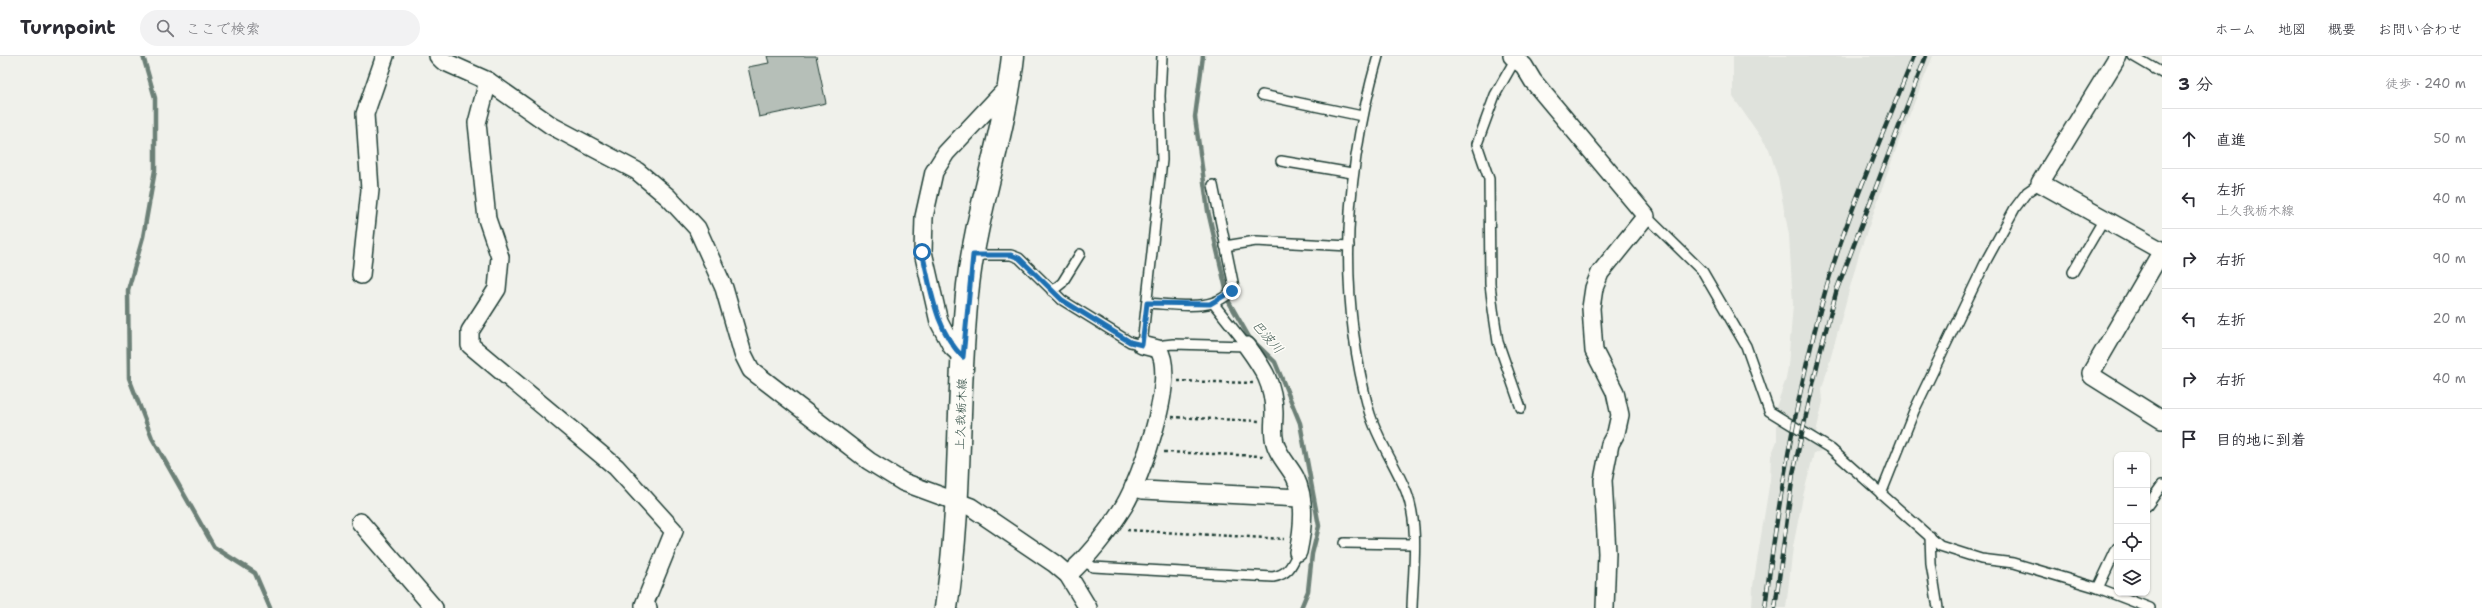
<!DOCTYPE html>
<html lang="ja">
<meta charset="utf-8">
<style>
:root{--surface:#fff;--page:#f2f2f3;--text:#2b2b33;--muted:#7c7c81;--line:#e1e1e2}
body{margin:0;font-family:"Shantell Sans","Klee One",sans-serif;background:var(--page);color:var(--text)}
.controls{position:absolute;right:12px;bottom:12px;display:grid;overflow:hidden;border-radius:8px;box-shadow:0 1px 3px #0004}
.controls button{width:36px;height:36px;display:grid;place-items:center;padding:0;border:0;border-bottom:1px solid var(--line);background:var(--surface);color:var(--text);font:20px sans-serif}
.stop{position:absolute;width:12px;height:12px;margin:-9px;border:3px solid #1f6fb2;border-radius:50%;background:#fff}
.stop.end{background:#1f6fb2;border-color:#fff;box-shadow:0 1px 4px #0008}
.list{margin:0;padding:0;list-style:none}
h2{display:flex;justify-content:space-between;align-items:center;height:52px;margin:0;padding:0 16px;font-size:17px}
h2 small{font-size:13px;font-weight:400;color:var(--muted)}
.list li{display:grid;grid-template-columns:26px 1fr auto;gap:12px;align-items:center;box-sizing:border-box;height:60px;padding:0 16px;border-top:1px solid var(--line)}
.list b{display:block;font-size:15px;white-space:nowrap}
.list p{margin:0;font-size:13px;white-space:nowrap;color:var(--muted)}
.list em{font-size:13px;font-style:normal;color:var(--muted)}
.icon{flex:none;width:22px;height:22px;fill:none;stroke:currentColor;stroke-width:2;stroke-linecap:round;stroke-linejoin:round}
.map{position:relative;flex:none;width:2162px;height:552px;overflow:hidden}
header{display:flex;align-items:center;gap:24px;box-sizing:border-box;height:56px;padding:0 20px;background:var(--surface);border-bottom:1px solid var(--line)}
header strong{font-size:19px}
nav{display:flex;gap:22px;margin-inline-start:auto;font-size:14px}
.search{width:280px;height:36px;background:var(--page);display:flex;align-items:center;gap:10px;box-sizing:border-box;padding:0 14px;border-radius:22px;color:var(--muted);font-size:15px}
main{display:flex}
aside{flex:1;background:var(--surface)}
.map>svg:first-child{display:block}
.built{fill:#dfe2dc}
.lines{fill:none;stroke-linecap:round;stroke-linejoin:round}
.stream{stroke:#6c8077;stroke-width:4.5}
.building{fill:#b6bfb8;stroke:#1f3d34}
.lane-casing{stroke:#1f3d34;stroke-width:12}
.street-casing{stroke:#1f3d34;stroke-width:20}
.secondary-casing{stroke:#1f3d34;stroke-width:25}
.path{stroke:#1f3d34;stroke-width:2.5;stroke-dasharray:3 3;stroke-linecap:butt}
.lane{stroke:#fdfcf7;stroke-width:9}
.street{stroke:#fdfcf7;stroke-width:17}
.secondary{stroke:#fdfcf7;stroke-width:22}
.rail-casing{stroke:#1f3d34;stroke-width:4.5}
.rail{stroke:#fdfcf7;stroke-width:3;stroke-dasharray:9;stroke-linecap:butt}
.route{stroke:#1f6fb2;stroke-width:5}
.labels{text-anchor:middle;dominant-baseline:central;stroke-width:3;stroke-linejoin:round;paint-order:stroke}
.street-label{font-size:12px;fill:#1f3d34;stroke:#fdfcf7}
.water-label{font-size:13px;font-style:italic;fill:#455e56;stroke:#fdfcf7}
</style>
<header>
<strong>Turnpoint</strong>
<div class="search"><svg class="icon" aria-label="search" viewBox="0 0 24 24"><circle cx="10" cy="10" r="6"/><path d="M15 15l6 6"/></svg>ここで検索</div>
<nav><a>ホーム</a><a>地図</a><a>概要</a><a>お問い合わせ</a></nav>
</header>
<main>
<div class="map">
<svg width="2162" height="552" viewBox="0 0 2162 552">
<rect width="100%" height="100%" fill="#f0f1eb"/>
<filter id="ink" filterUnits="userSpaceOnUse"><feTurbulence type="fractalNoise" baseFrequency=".025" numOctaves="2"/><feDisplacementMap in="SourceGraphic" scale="8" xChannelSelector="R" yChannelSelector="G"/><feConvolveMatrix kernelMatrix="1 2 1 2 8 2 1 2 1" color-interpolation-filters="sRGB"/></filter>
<g filter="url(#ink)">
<g class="built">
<polygon points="1733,0 1933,0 1900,82 1859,198 1822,333 1823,345 1815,381 1775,354 1786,323 1788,310 1793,248 1789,179 1778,122 1769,93 1733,41"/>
<polygon points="1777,365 1818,390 1821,395 1814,397 1803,440 1793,491 1786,552 1752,552 1753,530 1770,424 1771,400 1777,385"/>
</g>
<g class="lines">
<g class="stream">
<polyline points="143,0 155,42 155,114 143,181 128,234 129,322 152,382 214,491 255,517 270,552"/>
<polyline points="1203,0 1195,61 1208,155 1229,246 1249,281 1275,306 1300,367 1319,470 1312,498 1308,535 1301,552"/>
</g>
</g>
<polygon class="building" points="767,0 816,0 826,47 759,61 748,11 769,7"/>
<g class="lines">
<defs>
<g id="lane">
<path d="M1378,0c-34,118 -41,236 -9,355 8,28 26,53 37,80 14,35 7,80 6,117"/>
<polyline points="2133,0 2162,17"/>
<polyline points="1515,4 1495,39 1477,88 1489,123 1490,228 1493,253 1498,286 1521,352"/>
<polyline points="1262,39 1362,60"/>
<polyline points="1281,105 1352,117"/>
<polyline points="1646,160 1703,216 1746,290 1769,355 1831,393 1940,490 1981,503 2014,507 2098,532 2150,552"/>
<polyline points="1225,190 1256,185 1349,190"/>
<polyline points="973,199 1011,199 1019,202 1062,244 1130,286 1142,289 1162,104 1160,40 1162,0"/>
<polyline points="2073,216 2104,163"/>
<polyline points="1052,235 1062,227 1080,198"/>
<path d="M1147,247c27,1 70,11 87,-16l-21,-102"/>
<polyline points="1213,247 1247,290"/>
<polyline points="1158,293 1164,289 1173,288 1247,290"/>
<polyline points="1881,438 1914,355 1987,203 2015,152 2027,136 2040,127"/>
<polyline points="2147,450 2162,429"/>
<polyline points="1930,480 1931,508 1938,552"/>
<polyline points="1344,487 1413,488"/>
<path d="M1083,504l10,7 180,10c16,-3 19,-12 25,-25"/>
<polyline points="2098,532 2117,492"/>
</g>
<g id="street">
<polyline points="438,0 443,5 488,25 477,67 487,163 500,201 497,233 470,275 470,289 616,411 674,475 644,549 648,552"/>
<polyline points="1512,0 1524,10 1533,25 1646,160 1600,217 1594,232 1591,252 1594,295 1615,336 1620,359 1616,377 1610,388 1603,424 1607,497 1605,552"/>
<polyline points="2118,0 2040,127 2162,195"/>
<polyline points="488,25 552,70 637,115 668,141 697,172 724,232 743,298 751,314 869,405 903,426 971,451 1055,508 1068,519 1088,552"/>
<polyline points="2162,195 2091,317 2092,320 2162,364"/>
<polyline points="361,219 370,134 365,58 385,0"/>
<path d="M1247,290c16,22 27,38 27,67 0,10 -2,19 1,30 3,12 14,23 20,34 11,22 8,52 3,75"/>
<polyline points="963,301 952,291 939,266 923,196 924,161 934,116 946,97 1008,31"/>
<polyline points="1133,431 1143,434 1300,442"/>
<polyline points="360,466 434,552"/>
<path d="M1068,519c22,-20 41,-45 56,-69 17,-28 54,-130 34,-157l-16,-4"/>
</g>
<path id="secondary" d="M946,552c17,-107 10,-216 22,-323 9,-77 37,-152 45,-229"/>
</defs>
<use href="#lane" class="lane-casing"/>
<use href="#street" class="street-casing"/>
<use href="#secondary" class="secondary-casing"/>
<g class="path">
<polyline points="1178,325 1253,327"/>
<polyline points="1172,361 1259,365"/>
<polyline points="1164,396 1263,400"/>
<polyline points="1127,474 1284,483"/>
</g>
<use href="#lane" class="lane"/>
<use href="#street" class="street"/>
<use href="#secondary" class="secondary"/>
<defs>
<g id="rail">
<path d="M1765,552c13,-108 32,-218 62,-323 23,-78 57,-153 87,-229"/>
<polyline points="1775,552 1793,418 1821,292 1837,233 1926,0"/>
</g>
</defs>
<use href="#rail" class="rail-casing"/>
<use href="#rail" class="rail"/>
</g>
</g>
<g class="lines" filter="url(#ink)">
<path class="route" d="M922,196c9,36 13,78 41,105l10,-102h38l8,3 43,42 68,42 12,3 5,-42 63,1 22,-13"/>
</g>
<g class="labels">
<g class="street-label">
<text transform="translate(961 358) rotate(-88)">上久我栃木線</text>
</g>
<g class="water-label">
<text transform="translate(1268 281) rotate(49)">巴波川</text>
</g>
</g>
</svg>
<div class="controls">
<button>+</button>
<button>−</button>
<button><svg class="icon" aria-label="locate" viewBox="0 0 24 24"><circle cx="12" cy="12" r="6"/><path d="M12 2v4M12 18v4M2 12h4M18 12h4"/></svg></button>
<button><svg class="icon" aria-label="layers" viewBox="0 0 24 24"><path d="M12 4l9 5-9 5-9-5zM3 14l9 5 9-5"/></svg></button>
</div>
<div class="stop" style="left:922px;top:196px"></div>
<div class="stop end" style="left:1232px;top:235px"></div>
</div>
<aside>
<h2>3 分<small>徒歩 · 240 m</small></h2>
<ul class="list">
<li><svg class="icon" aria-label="ahead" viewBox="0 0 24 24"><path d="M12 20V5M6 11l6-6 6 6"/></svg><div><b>直進</b></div><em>50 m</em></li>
<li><svg class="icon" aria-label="left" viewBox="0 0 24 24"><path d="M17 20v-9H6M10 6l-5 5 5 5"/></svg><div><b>左折</b><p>上久我栃木線</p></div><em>40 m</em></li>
<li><svg class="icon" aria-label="right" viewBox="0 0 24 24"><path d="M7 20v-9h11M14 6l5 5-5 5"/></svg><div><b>右折</b></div><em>90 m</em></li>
<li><svg class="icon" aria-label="left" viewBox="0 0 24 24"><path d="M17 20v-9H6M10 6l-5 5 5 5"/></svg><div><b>左折</b></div><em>20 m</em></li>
<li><svg class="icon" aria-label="right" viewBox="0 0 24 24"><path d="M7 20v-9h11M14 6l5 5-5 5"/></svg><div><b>右折</b></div><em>40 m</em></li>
<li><svg class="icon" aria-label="arrive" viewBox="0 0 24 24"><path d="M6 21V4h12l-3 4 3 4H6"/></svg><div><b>目的地に到着</b></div></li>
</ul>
</aside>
</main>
